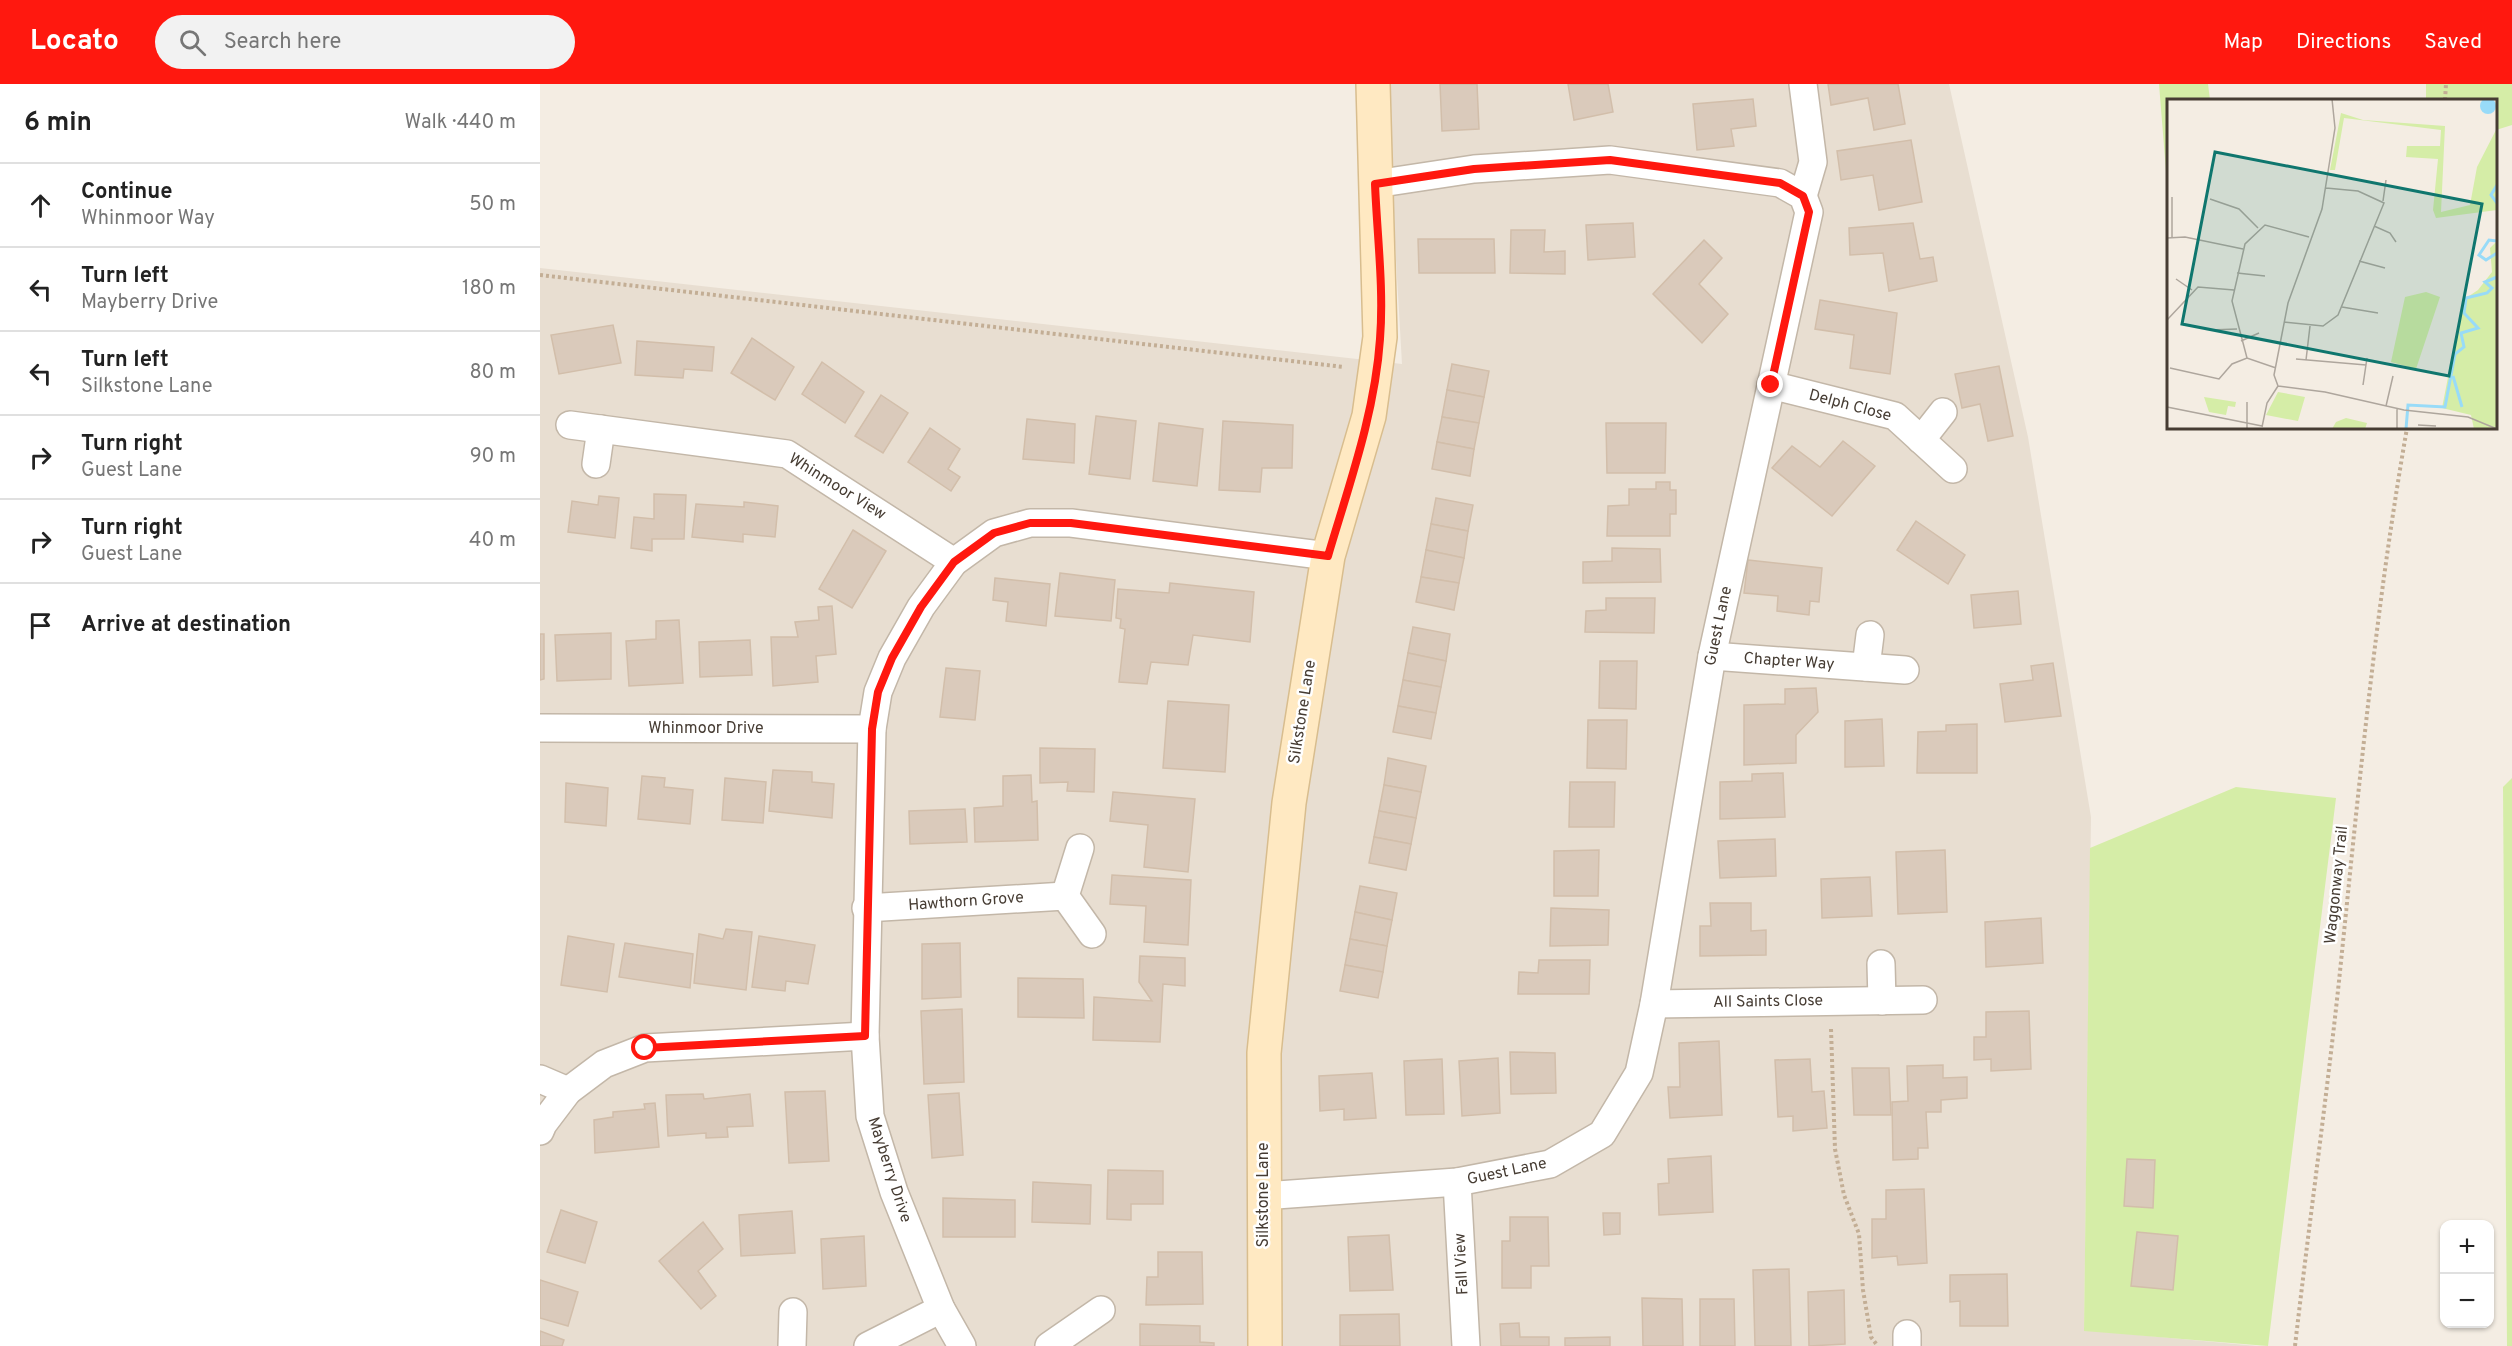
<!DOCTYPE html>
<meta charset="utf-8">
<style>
:root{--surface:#fff;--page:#f2f2f2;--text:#222;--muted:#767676;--line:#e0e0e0;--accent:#ff180f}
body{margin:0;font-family:Overpass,sans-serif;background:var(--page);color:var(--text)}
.controls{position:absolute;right:18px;bottom:18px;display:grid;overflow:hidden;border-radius:12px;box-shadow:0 2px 4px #0004}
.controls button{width:54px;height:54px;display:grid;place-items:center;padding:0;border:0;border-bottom:2px solid var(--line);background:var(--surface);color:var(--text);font:30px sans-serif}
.stop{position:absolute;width:18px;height:18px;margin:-14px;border:4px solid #ff180f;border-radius:50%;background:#fff}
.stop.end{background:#ff180f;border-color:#fff;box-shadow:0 2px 6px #0008}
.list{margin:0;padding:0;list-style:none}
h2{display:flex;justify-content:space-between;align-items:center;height:78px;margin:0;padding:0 24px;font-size:26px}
h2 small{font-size:20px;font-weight:400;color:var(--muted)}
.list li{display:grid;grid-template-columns:39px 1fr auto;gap:18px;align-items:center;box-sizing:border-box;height:84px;padding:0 24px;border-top:2px solid var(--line)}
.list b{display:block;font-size:22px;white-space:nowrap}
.list p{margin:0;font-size:20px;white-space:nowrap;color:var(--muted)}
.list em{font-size:20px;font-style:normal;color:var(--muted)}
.icon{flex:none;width:33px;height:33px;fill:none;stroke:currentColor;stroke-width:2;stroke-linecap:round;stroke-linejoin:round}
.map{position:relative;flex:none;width:1972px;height:1262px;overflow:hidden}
header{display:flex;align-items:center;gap:36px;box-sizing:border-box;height:84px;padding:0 30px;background:var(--accent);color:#fff}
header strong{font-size:28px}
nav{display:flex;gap:33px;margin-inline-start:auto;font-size:21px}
.search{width:420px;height:54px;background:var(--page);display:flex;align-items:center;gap:15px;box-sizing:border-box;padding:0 21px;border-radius:33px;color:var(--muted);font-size:22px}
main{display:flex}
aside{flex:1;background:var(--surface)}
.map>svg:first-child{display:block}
.residential{fill:#e8ded1}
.green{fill:#d5eda7}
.building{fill:#dacabb;stroke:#d2beaa;stroke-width:1.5}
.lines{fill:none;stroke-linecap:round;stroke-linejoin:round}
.street-casing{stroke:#c3b7a8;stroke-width:30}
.secondary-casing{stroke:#d8bd8e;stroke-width:36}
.path{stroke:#c3ae95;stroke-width:4;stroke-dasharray:3 3;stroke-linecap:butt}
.street{stroke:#fff;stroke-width:27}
.secondary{stroke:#ffe9c2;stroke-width:33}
.route{stroke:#ff180f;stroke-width:8}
.labels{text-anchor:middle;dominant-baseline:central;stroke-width:5;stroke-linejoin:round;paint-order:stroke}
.street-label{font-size:16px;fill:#463c33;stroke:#fff}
.inset-river{fill:none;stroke:#98dbf8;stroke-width:3}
.inset-road{fill:none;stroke:#aea69d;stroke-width:1.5}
.view{fill:#0f766e;fill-opacity:0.15;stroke:#0f766e;stroke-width:3}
.inset-edge{fill:none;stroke:#463c33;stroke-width:3}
</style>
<header>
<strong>Locato</strong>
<div class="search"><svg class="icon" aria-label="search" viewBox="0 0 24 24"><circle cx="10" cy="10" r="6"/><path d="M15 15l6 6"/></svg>Search here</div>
<nav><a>Map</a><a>Directions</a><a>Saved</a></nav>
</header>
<main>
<aside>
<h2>6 min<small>Walk · 440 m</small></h2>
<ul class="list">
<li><svg class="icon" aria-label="ahead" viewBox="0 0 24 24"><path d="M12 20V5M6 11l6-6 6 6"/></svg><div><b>Continue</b><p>Whinmoor Way</p></div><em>50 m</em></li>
<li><svg class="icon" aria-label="left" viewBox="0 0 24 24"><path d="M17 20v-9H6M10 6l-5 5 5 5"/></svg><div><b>Turn left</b><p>Mayberry Drive</p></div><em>180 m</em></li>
<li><svg class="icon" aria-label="left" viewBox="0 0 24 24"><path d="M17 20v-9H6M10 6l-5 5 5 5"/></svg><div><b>Turn left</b><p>Silkstone Lane</p></div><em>80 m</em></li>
<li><svg class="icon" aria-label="right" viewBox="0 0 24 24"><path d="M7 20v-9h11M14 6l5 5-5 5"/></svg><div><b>Turn right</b><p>Guest Lane</p></div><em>90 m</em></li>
<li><svg class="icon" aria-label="right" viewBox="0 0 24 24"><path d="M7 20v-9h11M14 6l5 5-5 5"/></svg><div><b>Turn right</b><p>Guest Lane</p></div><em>40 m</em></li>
<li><svg class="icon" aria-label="arrive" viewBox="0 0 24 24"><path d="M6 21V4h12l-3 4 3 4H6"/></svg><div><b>Arrive at destination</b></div></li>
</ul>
</aside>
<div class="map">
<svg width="1972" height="1262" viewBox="0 0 1972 1262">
<rect width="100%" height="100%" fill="#f4ede3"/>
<polygon class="residential" points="846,0 1409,0 1488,353 1551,733 1544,1246 1717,1262 0,1262 0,184 862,280"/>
<g class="green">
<polygon points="1619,0 1668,0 1670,16 1628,16 1628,112"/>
<polygon points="1886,0 1972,0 1972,41 1956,46 1956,16 1886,16"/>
<polygon points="1972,694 1972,1262 1967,1262 1963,703"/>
<polygon points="1696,703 1796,714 1728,1262 1544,1247 1550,764"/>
</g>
<g class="building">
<polygon points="900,0 937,0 939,45 902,47"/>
<polygon points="1028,0 1068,0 1073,28 1034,36"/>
<polygon points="1288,0 1358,0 1365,40 1334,46 1328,14 1291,21"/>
<polygon points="1213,15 1216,42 1191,45 1194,62 1157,66 1153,20"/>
<polygon points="1371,56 1382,118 1339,126 1333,91 1301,96 1297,67"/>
<polygon points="1093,139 1095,173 1048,176 1046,141"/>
<polygon points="1373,139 1380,175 1393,173 1397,197 1349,207 1343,169 1310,171 1309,144"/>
<polygon points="971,146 1005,146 1004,168 1025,167 1025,190 970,189"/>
<polygon points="878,155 954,155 955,189 879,189"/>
<polygon points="1164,156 1182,174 1159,200 1188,230 1162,259 1113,210"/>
<polygon points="1280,216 1357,229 1350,290 1310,284 1314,251 1275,245"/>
<polygon points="73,241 81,279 19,290 11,251"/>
<polygon points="212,254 254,283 235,316 191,289"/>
<polygon points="97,257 174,263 172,287 144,285 143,294 95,291"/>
<polygon points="282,278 324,308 305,339 262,310"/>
<polygon points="912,280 949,287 944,313 907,306"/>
<polygon points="1459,282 1473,352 1448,357 1440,320 1422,324 1415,290"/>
<polygon points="907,306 944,313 939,339 902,333"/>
<polygon points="341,311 368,329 343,369 315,352"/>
<polygon points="556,332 596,337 590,395 549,390"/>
<polygon points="902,333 939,339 934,365 897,358"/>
<polygon points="487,335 535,340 534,379 483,375"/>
<polygon points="683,337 753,341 752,384 722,384 720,408 679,406"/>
<polygon points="619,339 663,345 657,402 613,397"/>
<polygon points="1066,339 1126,339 1125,389 1067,389"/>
<polygon points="390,344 420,365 408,385 420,393 411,407 368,378"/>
<polygon points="1303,357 1335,382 1292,432 1232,384 1252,362 1280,383"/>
<polygon points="897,358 934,365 930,392 892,385"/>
<polygon points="1116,398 1130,398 1130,406 1136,406 1136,430 1130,430 1130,452 1067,452 1068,422 1089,421 1089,405 1116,405"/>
<polygon points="114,410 146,411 144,455 112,455 112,467 91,464 94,433 114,435"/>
<polygon points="59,412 79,414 75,454 28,448 32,417 58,421"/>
<polygon points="896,414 933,421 928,447 891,440"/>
<polygon points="204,418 238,422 235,453 203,450 203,458 152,453 156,420 204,423"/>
<polygon points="1376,437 1425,471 1408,500 1357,466"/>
<polygon points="891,440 928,447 924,474 886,466"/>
<polygon points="313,446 346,467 312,524 279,505"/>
<polygon points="1072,464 1120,465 1121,498 1043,499 1043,478 1072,477"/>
<polygon points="886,466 924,474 919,499 881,493"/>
<polygon points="1208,476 1282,484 1279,518 1270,517 1269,531 1237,527 1238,512 1204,509"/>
<polygon points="520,489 575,496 571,537 515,532"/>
<polygon points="881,493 919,499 914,526 876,518"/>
<polygon points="455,494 510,500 506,542 466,537 468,518 453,516"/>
<polygon points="630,499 714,508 710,558 653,551 648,581 611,578 607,600 579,598 585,545 580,544 581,535 576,534 578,505 629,509"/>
<polygon points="1478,507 1481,540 1434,544 1431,511"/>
<polygon points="1066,514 1115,514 1114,549 1045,548 1046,527 1066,526"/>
<polygon points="292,522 296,570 276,572 278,598 233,602 231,553 258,553 255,538 279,536 278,523"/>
<polygon points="139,536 143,599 89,602 86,557 116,555 116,537"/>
<polygon points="873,543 910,550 906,577 868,569"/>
<polygon points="71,549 71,595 17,597 15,551"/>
<polygon points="0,550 4,550 4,595 0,596"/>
<polygon points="210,556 212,591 160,593 159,558"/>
<polygon points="868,569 906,577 901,603 863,596"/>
<polygon points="1060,577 1097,577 1096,625 1059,624"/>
<polygon points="1513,579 1521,632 1465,638 1460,600 1493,596 1491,582"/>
<polygon points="406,584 440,587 435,636 400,633"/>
<polygon points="863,596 901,603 896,629 858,622"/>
<polygon points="1276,604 1278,628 1256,651 1256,679 1204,681 1204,621 1245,620 1245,605"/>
<polygon points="628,617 689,621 685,688 623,684"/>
<polygon points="858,622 896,629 891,655 853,648"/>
<polygon points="1342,635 1344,682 1305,683 1305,637"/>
<polygon points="1048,636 1087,636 1086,685 1047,684"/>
<polygon points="1437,640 1437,689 1377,689 1378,648 1406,647 1406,641"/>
<polygon points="500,664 555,665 554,708 527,707 528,698 500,699"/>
<polygon points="848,674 886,682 881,708 844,701"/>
<polygon points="233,686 272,688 272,698 294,700 292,734 229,727"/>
<polygon points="1243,689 1245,733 1180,735 1180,698 1212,697 1212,690"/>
<polygon points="491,691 492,718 497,717 498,756 435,758 434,724 463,722 463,692"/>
<polygon points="102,692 125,694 124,703 153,706 150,740 98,735"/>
<polygon points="185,694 226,698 223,739 182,736"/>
<polygon points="1030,698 1075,698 1074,743 1029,743"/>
<polygon points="26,699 68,704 66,742 25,738"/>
<polygon points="844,701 881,708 876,734 839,727"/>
<polygon points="573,708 655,715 648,788 604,783 608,741 570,737"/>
<polygon points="425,725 427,758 370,760 369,727"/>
<polygon points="839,727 876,734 871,760 834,753"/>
<polygon points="834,753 871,760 866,786 829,779"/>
<polygon points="1235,755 1236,792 1180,794 1178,757"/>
<polygon points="1059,766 1058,812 1014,812 1014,767"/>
<polygon points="1405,766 1407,828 1358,830 1356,768"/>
<polygon points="572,791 651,796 648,861 604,858 606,822 570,820"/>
<polygon points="1330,793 1332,832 1282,834 1281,795"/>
<polygon points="820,802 857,809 852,836 815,828"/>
<polygon points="1170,819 1211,819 1211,847 1226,846 1226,871 1160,872 1160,842 1171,842"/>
<polygon points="1011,824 1069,826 1068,861 1010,862"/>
<polygon points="815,828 852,836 847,862 810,855"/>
<polygon points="1501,834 1503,879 1446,883 1445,838"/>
<polygon points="186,845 212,848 206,906 154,899 159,850 183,855"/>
<polygon points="28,852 74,860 67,908 21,901"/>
<polygon points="219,852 275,861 268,900 246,897 245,907 212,903"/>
<polygon points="810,855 847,862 843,888 805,881"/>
<polygon points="85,859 153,870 150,904 79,893"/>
<polygon points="420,859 421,913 382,915 382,860"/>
<polygon points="600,872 645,874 645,902 623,900 620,958 553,956 554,913 612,917 599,898"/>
<polygon points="999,876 1050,876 1049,910 978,910 979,888 998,889"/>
<polygon points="805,881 843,888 838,914 800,907"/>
<polygon points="478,894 543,895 544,934 478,933"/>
<polygon points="422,925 424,998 384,1000 381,927"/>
<polygon points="1489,927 1491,985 1451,987 1451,975 1434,976 1434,953 1446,953 1446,928"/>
<polygon points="1179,957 1182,1031 1130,1034 1128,1003 1140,1003 1139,959"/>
<polygon points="970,968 1015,969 1016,1009 971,1010"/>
<polygon points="958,974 960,1029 922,1032 919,977"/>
<polygon points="902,975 904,1030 866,1031 864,977"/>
<polygon points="1270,975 1272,1008 1284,1007 1287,1044 1253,1047 1253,1032 1238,1033 1235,976"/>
<polygon points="1403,981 1403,994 1427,993 1427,1014 1401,1016 1401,1028 1386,1028 1388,1064 1378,1064 1378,1075 1353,1076 1352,1018 1368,1017 1367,982"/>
<polygon points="1312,984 1349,984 1351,1031 1314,1031"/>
<polygon points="832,989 836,1034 804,1036 804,1025 780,1027 779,992"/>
<polygon points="285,1007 289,1077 249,1079 245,1008"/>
<polygon points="419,1009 423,1071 392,1074 388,1011"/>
<polygon points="163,1010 164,1015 210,1010 213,1042 187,1043 188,1053 166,1054 166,1049 128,1052 126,1011"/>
<polygon points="115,1019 119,1063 55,1069 54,1036 73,1033 73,1028 105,1025 104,1020"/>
<polygon points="1171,1072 1173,1128 1119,1131 1118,1100 1129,1099 1128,1075"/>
<polygon points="1587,1075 1615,1076 1613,1124 1584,1122"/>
<polygon points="568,1086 623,1087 623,1120 591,1120 591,1136 567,1135"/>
<polygon points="493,1098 551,1101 550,1140 492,1138"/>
<polygon points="1384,1105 1387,1179 1358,1181 1357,1172 1332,1174 1332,1135 1346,1135 1346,1106"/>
<polygon points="403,1114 475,1116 475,1153 403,1153"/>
<polygon points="21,1126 57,1138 45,1179 7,1168"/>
<polygon points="252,1127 255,1169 201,1172 199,1131"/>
<polygon points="1063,1129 1080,1129 1080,1150 1064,1151"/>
<polygon points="970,1133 1008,1133 1009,1182 991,1182 991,1204 962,1204 962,1157 970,1157"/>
<polygon points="163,1138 183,1165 158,1187 176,1212 161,1225 119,1177"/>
<polygon points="1597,1148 1638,1152 1633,1206 1591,1202"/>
<polygon points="849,1151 853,1206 810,1207 808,1153"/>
<polygon points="324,1152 326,1202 283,1205 281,1155"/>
<polygon points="618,1168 662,1168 663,1220 606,1221 607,1193 618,1193"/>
<polygon points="1249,1185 1251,1262 1215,1262 1213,1186"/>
<polygon points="1467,1190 1468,1242 1420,1242 1420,1217 1410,1218 1410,1191"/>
<polygon points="0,1196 38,1208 28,1242 0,1234"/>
<polygon points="1304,1206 1305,1260 1269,1262 1268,1208"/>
<polygon points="1102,1214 1142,1215 1143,1262 1103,1262"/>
<polygon points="1160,1215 1194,1215 1195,1262 1160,1262"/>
<polygon points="859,1230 860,1262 800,1262 800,1231"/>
<polygon points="979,1239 980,1253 1009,1253 1009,1262 961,1262 960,1240"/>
<polygon points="600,1240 660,1242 660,1258 674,1259 674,1262 600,1262"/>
<polygon points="0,1247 24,1256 22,1262 0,1262"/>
<polygon points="1070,1253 1070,1262 1025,1262 1025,1254"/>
</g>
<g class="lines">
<defs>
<g id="street">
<polyline points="1263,0 1273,78 1263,112"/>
<polyline points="1231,301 1355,332 1413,385"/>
<polyline points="30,341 247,370 414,478"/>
<polyline points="1381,356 1403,328"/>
<polyline points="56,380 61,345"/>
<polyline points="1172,572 1365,586"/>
<polyline points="1326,583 1330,551"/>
<polyline points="0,644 332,645"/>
<polyline points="540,764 525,812 552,850"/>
<polyline points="326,824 525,812"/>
<polyline points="1341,880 1342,917"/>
<polyline points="1114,920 1383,916"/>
<polyline points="0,995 28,1007"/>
<polyline points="0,1047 3,1040 28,1007 64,980 105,964 325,952"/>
<polyline points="917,1098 926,1262"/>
<polyline points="723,1112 917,1098 1010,1080 1062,1050 1099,989 1114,920 1172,572 1269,128 1263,112 1240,99 1070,76 934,85 835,100"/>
<polyline points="1367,1250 1367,1262"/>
<polyline points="252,1262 253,1228"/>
<polyline points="328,1262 401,1225"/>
<polyline points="422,1262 401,1225 354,1108 330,1032 325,952 332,645 338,608 352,574 381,523 414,478 454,449 490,439 531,439 788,472"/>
<polyline points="509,1262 561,1226"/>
</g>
<polyline id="secondary" points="725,1262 724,969 749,719 788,472 829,332 840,253 833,0"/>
</defs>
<use href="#street" class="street-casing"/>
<use href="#secondary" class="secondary-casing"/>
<g class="path">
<polyline points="1905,16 1906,0"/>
<polyline points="0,191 804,283"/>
<polyline points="1291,945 1295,1065 1304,1111 1319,1150 1323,1206 1331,1253 1337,1261"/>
<path d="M1755,1262c14,-122 31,-243 44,-365 19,-184 36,-370 68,-553"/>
</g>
<use href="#street" class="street"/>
<use href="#secondary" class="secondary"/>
</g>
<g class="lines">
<path class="route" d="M105,964l220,-12 7,-307 6,-37 14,-34 29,-51 33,-45 40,-29 36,-10h41l257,33c21,-71 47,-143 52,-217 4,-50 -3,-105 -5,-155l99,-15 136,-9 170,23 23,13 6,16 -38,173"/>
</g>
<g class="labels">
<g class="street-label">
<text transform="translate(1310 322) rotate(15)">Delph Close</text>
<text transform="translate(297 403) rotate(32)">Whinmoor View</text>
<text transform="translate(1179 542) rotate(-78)">Guest Lane</text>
<text transform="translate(1249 578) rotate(4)">Chapter Way</text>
<text transform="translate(763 628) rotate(-81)">Silkstone Lane</text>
<text x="166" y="645">Whinmoor Drive</text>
<text transform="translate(1797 801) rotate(-84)">Waggonway Trail</text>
<text transform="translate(426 818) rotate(-4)">Hawthorn Grove</text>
<text transform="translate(1228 918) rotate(-1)">All Saints Close</text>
<text transform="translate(349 1086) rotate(72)">Mayberry Drive</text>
<text transform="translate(967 1088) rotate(-12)">Guest Lane</text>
<text transform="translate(724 1111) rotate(-90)">Silkstone Lane</text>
<text transform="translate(922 1180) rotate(-93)">Fall View</text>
</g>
</g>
<g transform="translate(1627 15)">
<rect width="330" height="330" fill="#f4ede3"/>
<path d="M174,14l22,7 82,6 -4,86 29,-7 7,-38 20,-39v82l-61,8 -3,-8 5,-51 -32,-2 1,-11h33l1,-16 -97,-12 -9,52h-5zM330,142v188h-23l-3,-14 -29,-7 21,-108 15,-10 14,-18 -2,-24zM259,193l14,5 -24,72 -25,-7 14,-65zM111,293l27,5 -7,24 -32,-6zM37,298l32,5 -1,5 -7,-1 -2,9 -17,-3zM179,319l21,5 -2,6h-33l4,-7z" fill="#d5eda7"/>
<path d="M313 7a8 8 0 1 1 16 0a8 8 0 1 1-16 0Z" fill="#98dbf8"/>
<path class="inset-river" d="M330,86l-6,10 6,8M330,142l-8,-1 -10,15 7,5 11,-7M286,277l9,31M239,330l2,-24 37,2 10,-53 9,-7 -3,-14 17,-5 -14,-15 2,-15 21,-5 5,-5 -7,-6 12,-5"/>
<path class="inset-road" d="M5,98v40M43,100l29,10 19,19M216,102l3,-21M207,127l16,7 6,9M0,139l18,-1 58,12M192,162l26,7M70,174l28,3M9,180l16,11M175,208l36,6M0,221l31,-33 36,3M117,223l39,4 15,-11 46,-112 -26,-12 -32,-3M43,231l27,-1M74,242l18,-8M80,259l-15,-57 13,-57 20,-19 44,12M129,260l70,6M139,261l4,-34M3,269l49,11 13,-15 15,-6 29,10M196,286l4,-27M111,287l-4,-11 14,-72 34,-94 13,-81 -3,-29M111,287l47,6 79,18 64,7 29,12M80,303v27M219,307l7,-30M0,308l95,19M230,309v21M251,326l18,1M95,328l5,-24 11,-17"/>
<path class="view" d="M48,53l267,52 -33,172 -267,-52z"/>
<rect width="330" height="330" class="inset-edge"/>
</g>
</svg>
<div class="controls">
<button>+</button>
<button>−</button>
</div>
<div class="stop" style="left:105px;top:964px"></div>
<div class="stop end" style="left:1231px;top:301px"></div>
</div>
</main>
